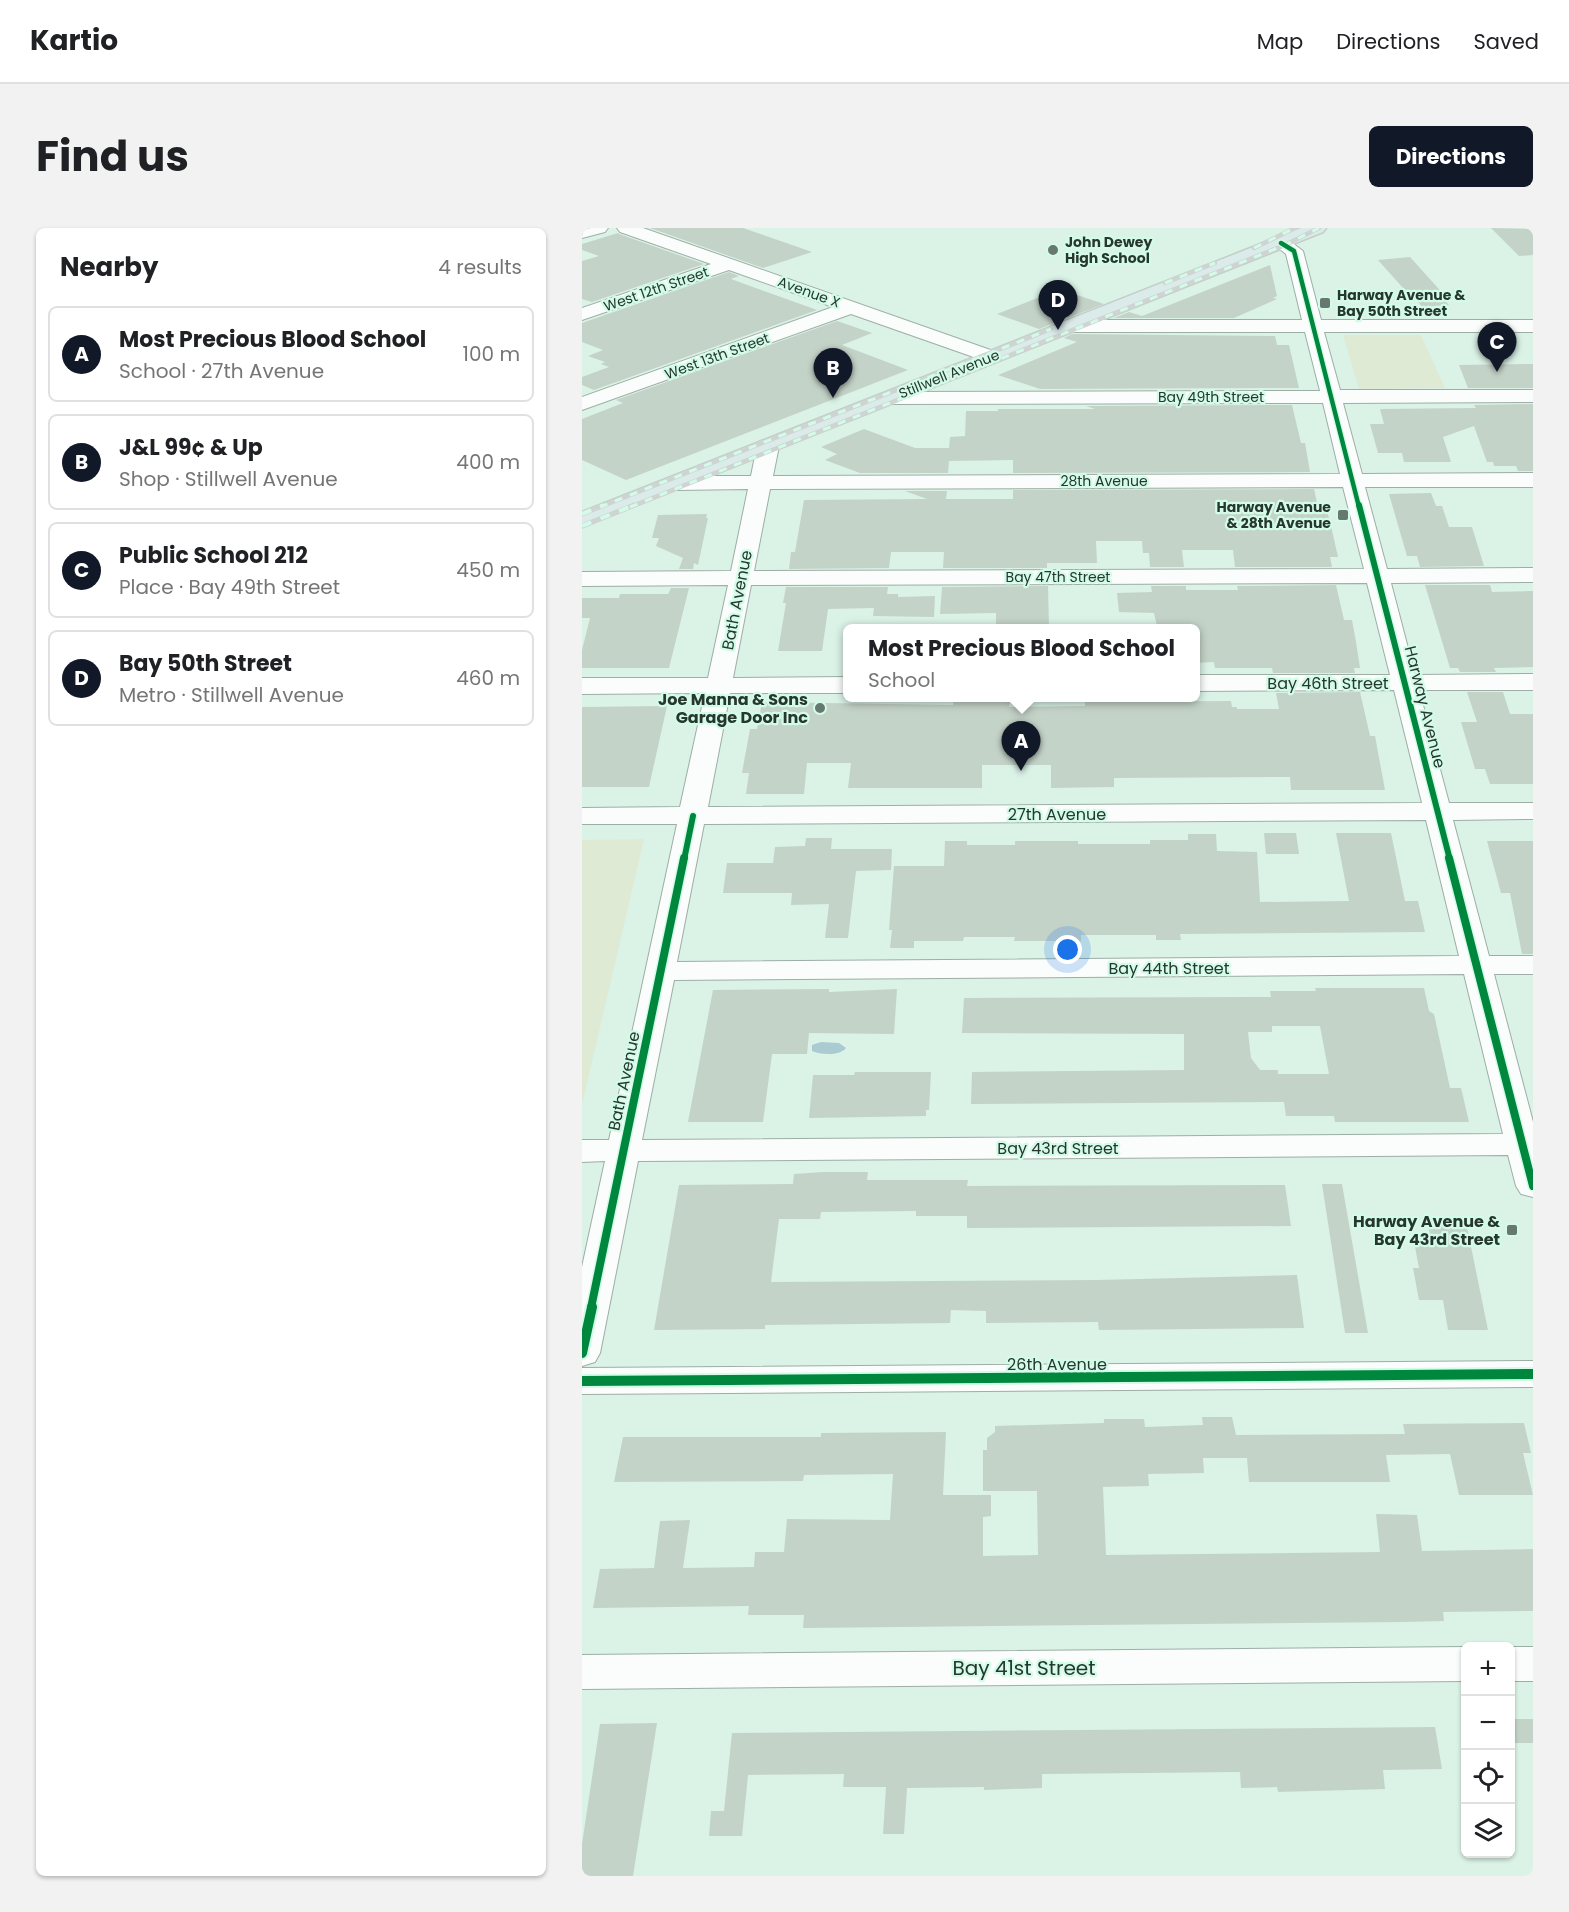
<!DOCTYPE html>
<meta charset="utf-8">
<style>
:root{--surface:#fff;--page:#f2f2f2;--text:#202124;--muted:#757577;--line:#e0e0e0;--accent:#111827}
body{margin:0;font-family:Poppins,sans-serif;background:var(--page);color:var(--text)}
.controls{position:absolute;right:18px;bottom:18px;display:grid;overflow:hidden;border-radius:9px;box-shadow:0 2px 4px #0004}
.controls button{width:54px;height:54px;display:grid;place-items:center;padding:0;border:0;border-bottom:2px solid var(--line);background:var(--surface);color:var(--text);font:30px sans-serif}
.you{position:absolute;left:486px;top:722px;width:21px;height:21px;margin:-15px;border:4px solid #fff;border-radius:50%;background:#1a73e8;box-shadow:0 0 0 9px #1a73e833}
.badge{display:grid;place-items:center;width:39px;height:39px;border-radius:50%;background:var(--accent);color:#fff;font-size:20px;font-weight:700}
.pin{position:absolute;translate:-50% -50px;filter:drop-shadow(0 2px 3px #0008)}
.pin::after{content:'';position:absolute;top:32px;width:21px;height:18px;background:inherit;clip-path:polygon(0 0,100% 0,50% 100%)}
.popup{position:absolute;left:261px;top:396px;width:357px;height:78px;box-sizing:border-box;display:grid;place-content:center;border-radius:9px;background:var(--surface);filter:drop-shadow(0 2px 4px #0005);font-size:20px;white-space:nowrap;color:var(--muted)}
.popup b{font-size:22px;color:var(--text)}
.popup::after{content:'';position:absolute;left:50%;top:100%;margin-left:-12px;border:12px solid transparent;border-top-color:var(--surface)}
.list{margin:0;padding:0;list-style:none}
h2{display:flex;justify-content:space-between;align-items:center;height:78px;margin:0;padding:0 24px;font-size:26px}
h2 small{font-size:20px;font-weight:400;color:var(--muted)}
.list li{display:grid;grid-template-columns:39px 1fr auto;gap:18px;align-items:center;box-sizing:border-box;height:96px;margin:0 12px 12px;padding:0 12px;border:2px solid var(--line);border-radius:9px}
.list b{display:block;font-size:22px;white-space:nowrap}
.list p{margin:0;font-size:20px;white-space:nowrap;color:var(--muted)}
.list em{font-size:20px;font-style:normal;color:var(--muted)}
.icon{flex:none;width:33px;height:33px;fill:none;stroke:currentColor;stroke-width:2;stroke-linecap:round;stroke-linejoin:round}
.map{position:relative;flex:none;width:951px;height:1648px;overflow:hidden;border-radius:9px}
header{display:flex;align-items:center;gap:36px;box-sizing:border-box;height:84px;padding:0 30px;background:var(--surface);border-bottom:2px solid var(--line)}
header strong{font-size:28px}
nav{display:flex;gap:33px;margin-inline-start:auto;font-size:21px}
.intro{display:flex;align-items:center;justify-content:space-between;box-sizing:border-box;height:144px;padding:0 36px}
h1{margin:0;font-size:42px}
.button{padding:15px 27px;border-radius:9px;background:var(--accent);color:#fff;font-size:21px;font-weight:700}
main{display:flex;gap:36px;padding:0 36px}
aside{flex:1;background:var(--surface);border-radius:9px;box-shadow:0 2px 4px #0004}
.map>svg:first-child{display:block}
.green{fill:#dfead5}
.water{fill:#a9cbd1}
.building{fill:#c4d3c8;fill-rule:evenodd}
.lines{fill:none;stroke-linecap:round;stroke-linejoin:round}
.minor-casing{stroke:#9daea6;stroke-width:2}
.major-casing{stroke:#c3cec9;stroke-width:3}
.minor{fill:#fafdfb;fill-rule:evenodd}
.major{fill:#dbebea;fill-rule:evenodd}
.rail-far1-casing{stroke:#ced4d2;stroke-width:4.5}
.rail-casing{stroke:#ced4d2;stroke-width:5}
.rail-far1{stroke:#d2fbe8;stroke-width:3;stroke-dasharray:8;stroke-linecap:butt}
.rail{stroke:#d2fbe8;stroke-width:4;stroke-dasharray:10;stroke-linecap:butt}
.cycleway-far3-casing{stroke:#d2fbe8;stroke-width:7}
.cycleway-far2-casing{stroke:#d2fbe8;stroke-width:9}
.cycleway-far1-casing{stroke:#d2fbe8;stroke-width:11}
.cycleway-casing{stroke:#d2fbe8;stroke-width:14}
.cycleway-far3{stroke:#00873e;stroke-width:4.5}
.cycleway-far2{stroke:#00873e;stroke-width:6}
.cycleway-far1{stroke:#00873e;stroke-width:8}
.cycleway{stroke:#00873e;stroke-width:10}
.poi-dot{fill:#667870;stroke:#d2fbe8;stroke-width:2}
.labels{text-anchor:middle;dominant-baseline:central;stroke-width:4.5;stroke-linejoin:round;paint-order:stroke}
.far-poi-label{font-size:14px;font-weight:bold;fill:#273730;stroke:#d2fbe8;text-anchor:start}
.far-street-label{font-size:14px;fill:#273730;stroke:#d2fbe8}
.street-label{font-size:16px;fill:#273730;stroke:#d2fbe8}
.poi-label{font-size:16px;font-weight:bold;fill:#273730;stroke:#d2fbe8;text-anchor:end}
.near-street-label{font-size:20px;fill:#273730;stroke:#d2fbe8}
</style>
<header>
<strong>Kartio</strong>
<nav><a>Map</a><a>Directions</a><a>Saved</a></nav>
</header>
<div class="intro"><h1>Find us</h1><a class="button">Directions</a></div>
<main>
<aside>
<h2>Nearby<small>4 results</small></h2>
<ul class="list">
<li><span class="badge">A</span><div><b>Most Precious Blood School</b><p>School · 27th Avenue</p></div><em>100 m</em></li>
<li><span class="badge">B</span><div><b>J&amp;L 99¢ &amp; Up</b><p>Shop · Stillwell Avenue</p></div><em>400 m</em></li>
<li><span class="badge">C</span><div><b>Public School 212</b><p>Place · Bay 49th Street</p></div><em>450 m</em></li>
<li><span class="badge">D</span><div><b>Bay 50th Street</b><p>Metro · Stillwell Avenue</p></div><em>460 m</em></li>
</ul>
</aside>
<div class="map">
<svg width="951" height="1648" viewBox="0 0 951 1648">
<rect width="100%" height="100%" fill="#dbf2e7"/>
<g class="green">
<polygon points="761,107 839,107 863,160 777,161"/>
<polygon points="62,611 0,877 0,612"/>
</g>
<path class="water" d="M239,814l18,1 7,5c-6,8 -25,7 -34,3v-6z"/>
<g class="building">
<polygon points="68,0 161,0 230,24 181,40"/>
<polygon points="909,0 951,1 951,27 937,28"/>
<polygon points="36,5 37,6 122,36 10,74 0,71 0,33 17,28 0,22 0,16"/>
<polygon points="828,29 864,69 860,69 867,77 840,79 834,71 831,71 796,32"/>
<polygon points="688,37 695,68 691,70 695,71 652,90 532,90 547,84 560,88"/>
<polygon points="147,44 157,48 149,51 235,82 12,162 0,157 0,149 27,139 19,136 23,134 6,128 21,122 0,114 0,95"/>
<polygon points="473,63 483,63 522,76 457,101 415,86"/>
<polygon points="255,93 290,105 260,117 326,142 44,252 0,232 0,191 41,175 34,172"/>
<polygon points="490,106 693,108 695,117 707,117 717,160 458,161 416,147 495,114 482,110"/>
<polygon points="951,136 951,160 886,160 877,137"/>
<polygon points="951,176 951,243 936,243 934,238 912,238 911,234 905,234 892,198 861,209 869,234 822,234 820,225 796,225 788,196 802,196 798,181 894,180 892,177"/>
<polygon points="710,177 719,215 723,215 728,244 431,245 431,232 367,233 366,245 278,245 243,232 255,226 239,219 282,201 333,220 367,220 368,209 383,208 384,183 416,183 416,181 513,181 504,178"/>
<polygon points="732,261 736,279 744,279 749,298 756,329 748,329 750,339 653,339 651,322 600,322 602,339 568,339 567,325 561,325 560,313 514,313 515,335 465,335 465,340 361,340 362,324 309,324 307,340 207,341 209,324 213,324 222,272 345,271 323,263 365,263 364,271 431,271 431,262"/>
<polygon points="849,265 854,278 860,278 867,299 890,299 902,338 838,339 835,328 825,328 807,266"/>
<polygon points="125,286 124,290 126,290 116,337 112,335 111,341 97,341 101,330 74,318 77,310 70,310 76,287"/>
<polygon points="754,357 762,392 770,392 774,414 778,440 772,440 773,445 691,445 690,440 633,440 632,434 613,435 613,397 575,398 572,385 537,384 535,365 570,364 569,358 604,358 604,362 656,362 655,358"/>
<polygon points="843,357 908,357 910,364 951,363 951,439 912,440 914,444 878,444 876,440 868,440"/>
<polygon points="466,358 467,400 414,400 414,385 358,386 360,359"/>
<polygon points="204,359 306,359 305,366 316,366 316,369 353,368 352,389 291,388 292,380 246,381 240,423 196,423 204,375 201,375"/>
<polygon points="89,360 107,360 87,440 0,440 0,422 8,390 0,390 0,370 37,370 38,366 86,366"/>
<polygon points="778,464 788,508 793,508 803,562 709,562 708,549 532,550 532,559 469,560 469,537 400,537 400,560 266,560 269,535 225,535 222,566 164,566 167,545 160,545 168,501 175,501 180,474 371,477 372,470 428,470 427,479 503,478 503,474 649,473 650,479 655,479 655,481 697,481 694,465"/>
<polygon points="885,464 921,464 928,486 951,486 951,556 908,556 903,541 893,541 879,494 895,494"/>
<polygon points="85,478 67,559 0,559 0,479"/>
<polygon points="682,605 714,605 717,626 684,626"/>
<polygon points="754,605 809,605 823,673 836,673 843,704 598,706 599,712 574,712 574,707 499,707 499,713 432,713 433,709 382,709 381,713 332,713 332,720 308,720 310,702 307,702 312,638 362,638 363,613 385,613 385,617 433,617 433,613 496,613 496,616 568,616 568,612 606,612 606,606 634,606 635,623 675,624 678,674 767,673"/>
<polygon points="224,610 250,610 249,621 310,621 309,642 274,643 266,710 243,710 247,676 209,677 210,665 141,665 145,635 191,635 193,619 223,618"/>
<polygon points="905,613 951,613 951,726 940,726 928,665 919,665"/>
<path d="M733,760h109l5,23 5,3 16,74h11l8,34h-134l-1,-6h-48l-2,-14 -313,2 1,-32 212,-2v-36l-222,-1 2,-35 288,-1h19l-1,-6h46zM690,798h48l9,48h-51v-4h-18l-9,-12 -3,-26h24z"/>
<polygon points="247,761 247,764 315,761 312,806 227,805 225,826 190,826 181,894 106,894 131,762"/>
<polygon points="273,844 349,844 347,882 344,882 344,888 227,890 231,847 272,847"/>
<polygon points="241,944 286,944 285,952 386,952 385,958 703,957 709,998 385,1000 385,988 334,988 334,983 239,984 238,991 197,991 189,1054 515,1052 715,1047 722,1100 517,1102 516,1094 404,1095 404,1083 369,1082 368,1095 183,1097 183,1101 72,1102 97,957 211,956 212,946"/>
<polygon points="740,956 760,956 786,1105 763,1105"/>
<polygon points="846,994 884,994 906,1102 866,1102 861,1072 837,1072 831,1040 837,1040 831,1008 848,1008"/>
<polygon points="620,1189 650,1189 654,1207 823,1206 821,1196 942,1195 949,1225 941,1225 951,1267 877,1267 868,1226 804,1227 808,1254 667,1254 665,1230 621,1230 622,1245 566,1246 567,1258 521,1259 524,1327 798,1324 794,1286 835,1287 840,1323 951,1321 951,1383 861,1384 862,1393 820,1394 221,1400 222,1387 166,1387 167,1378 11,1380 18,1341 72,1340 78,1293 108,1292 101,1340 172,1339 173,1324 202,1324 205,1291 308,1292 311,1246 222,1247 221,1253 32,1254 41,1209 239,1209 239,1205 364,1204 361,1267 409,1267 409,1288 401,1289 401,1328 456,1327 455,1263 401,1263 401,1222 405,1222 405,1210 413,1204 413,1198 522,1195 522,1191 562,1191 563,1199 621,1197"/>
<polygon points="928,1491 951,1491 951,1515 932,1515"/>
<polygon points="75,1495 51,1648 0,1648 0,1616 18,1496"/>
<polygon points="853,1499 860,1541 801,1542 803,1561 696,1564 695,1559 659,1560 658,1544 460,1546 460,1560 402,1562 402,1559 325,1560 322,1606 301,1606 304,1559 261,1559 262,1546 166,1547 160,1608 127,1608 129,1583 142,1583 150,1505"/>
</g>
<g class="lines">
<defs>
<g id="minor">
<polygon points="0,0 26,0 23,4 0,10"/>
<polygon points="35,0 61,0 417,125 420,129 417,133 403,133 269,86 0,182 0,169 251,79 147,42 0,92 0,80 129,36 38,4"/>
<path d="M699,10l6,1 16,12 18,69h212v12h-209l16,58h193v12l-190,1 19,71 171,-1v14h-168l22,82 146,-1v14l-142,1 24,92 118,-1v16h-114l30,113h84v16l-80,1 36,136h44v18h-39l39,148v75l-12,-3 -5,-8 -8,-31 -870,6 -38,192 -5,9 -13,4v-99l23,-106 -23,1v-22h27l68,-316h-95v-16l98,-1 25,-114 -123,1v-16h126l20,-93 -146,1v-14l149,-1 17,-82 -72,1 -8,-2 -3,-5 3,-5 8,-2h75l6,-30 3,-5 8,-1 8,1 3,5 -6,30 567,-2 -17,-71 -434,1 -7,-2 -3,-4 3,-4 7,-2 431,-1 -15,-59h-236l-7,-2 -3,-4 3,-4 7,-2h233l-16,-66 -14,-11 3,-4zM761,259l21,82 -610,2 16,-82zM785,355l23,92h-195v16l199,-1 28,113 -714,4 22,-114h117v-16l-114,1 18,-93zM844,592l33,136 -782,6 27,-138zM882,746l39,160 -861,6 32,-160z"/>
<polygon points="951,1133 951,1159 0,1166 0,1140"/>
<polygon points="884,1419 884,1453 0,1461 0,1427"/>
<rect x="928" y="1419" width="23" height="34"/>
</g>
<polygon id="major" points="719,0 744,0 741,4 0,299 0,284"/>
</defs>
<use href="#minor" class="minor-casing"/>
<use href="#major" class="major-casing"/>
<use href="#minor" class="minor"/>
<use href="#major" class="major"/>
<defs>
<g id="rail-far1">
<polyline points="672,20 713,0"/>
<polyline points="583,55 633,35"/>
<polyline points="18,279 469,101"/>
<polyline points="48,279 703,17 737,0"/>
</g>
<g id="rail">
<polyline points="0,286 22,277"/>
<polyline points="0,298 52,277"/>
</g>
</defs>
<use href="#rail-far1" class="rail-far1-casing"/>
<use href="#rail" class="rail-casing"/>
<use href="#rail-far1" class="rail-far1"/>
<use href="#rail" class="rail"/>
<defs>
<polyline id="cycleway-far3" points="699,15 712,23 777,279"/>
<g id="cycleway-far2">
<polyline points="777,277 868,632"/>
<polyline points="102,632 111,588"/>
</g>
<g id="cycleway-far1">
<polyline points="867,630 951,958"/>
<polyline points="9,1080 102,630"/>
</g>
<g id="cycleway">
<polyline points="0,1125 10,1079"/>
<polyline points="0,1153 951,1146"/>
</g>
</defs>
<use href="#cycleway-far3" class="cycleway-far3-casing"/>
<use href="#cycleway-far2" class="cycleway-far2-casing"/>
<use href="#cycleway-far1" class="cycleway-far1-casing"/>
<use href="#cycleway" class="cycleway-casing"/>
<use href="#cycleway-far3" class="cycleway-far3"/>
<use href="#cycleway-far2" class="cycleway-far2"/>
<use href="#cycleway-far1" class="cycleway-far1"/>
<use href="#cycleway" class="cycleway"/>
</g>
<g class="poi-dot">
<circle cx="471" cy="22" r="6"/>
<rect x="737" y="69" width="12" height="12" rx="3"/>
<rect x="755" y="281" width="12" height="12" rx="3"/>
<circle cx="238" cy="480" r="6"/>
<rect x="924" y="996" width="12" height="12" rx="3"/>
</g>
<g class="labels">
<g class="far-poi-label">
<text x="483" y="14">John Dewey<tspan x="483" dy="16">High School</tspan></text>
<text x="755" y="67">Harway Avenue &amp;<tspan x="755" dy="16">Bay 50th Street</tspan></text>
<text x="749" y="279" text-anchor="end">Harway Avenue<tspan x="749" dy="16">&amp; 28th Avenue</tspan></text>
</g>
<g class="far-street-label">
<text transform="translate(74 61) rotate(-19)">West 12th Street</text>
<text transform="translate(227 64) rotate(20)">Avenue X</text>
<text transform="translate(135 128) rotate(-20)">West 13th Street</text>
<text transform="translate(367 146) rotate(-22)">Stillwell Avenue</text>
<text x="629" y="169">Bay 49th Street</text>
<text x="522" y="253">28th Avenue</text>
<text x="476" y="349">Bay 47th Street</text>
</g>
<g class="street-label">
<text transform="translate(155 372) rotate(-79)">Bath Avenue</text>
<text x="746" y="455">Bay 46th Street</text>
<text transform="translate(843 479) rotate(76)">Harway Avenue</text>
<text x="475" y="586">27th Avenue</text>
<text x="587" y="740">Bay 44th Street</text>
<text transform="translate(42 853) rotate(-78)">Bath Avenue</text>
<text x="476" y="920">Bay 43rd Street</text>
<text x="475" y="1136">26th Avenue</text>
</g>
<g class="poi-label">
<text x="226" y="471">Joe Manna &amp; Sons<tspan x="226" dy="18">Garage Door Inc</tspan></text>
<text x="918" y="993">Harway Avenue &amp;<tspan x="918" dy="18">Bay 43rd Street</tspan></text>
</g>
<g class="near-street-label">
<text x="442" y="1440">Bay 41st Street</text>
</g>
</g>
</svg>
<div class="controls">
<button>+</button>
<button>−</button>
<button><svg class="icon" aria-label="locate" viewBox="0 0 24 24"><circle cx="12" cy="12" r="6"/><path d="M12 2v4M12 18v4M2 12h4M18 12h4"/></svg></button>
<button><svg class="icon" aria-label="layers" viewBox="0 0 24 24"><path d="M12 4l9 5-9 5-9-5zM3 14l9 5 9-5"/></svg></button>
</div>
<div class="you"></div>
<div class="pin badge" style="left:439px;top:543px">A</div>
<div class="popup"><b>Most Precious Blood School</b>School</div>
<div class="pin badge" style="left:251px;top:170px">B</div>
<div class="pin badge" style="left:915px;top:144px">C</div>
<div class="pin badge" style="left:476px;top:102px">D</div>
</div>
</main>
